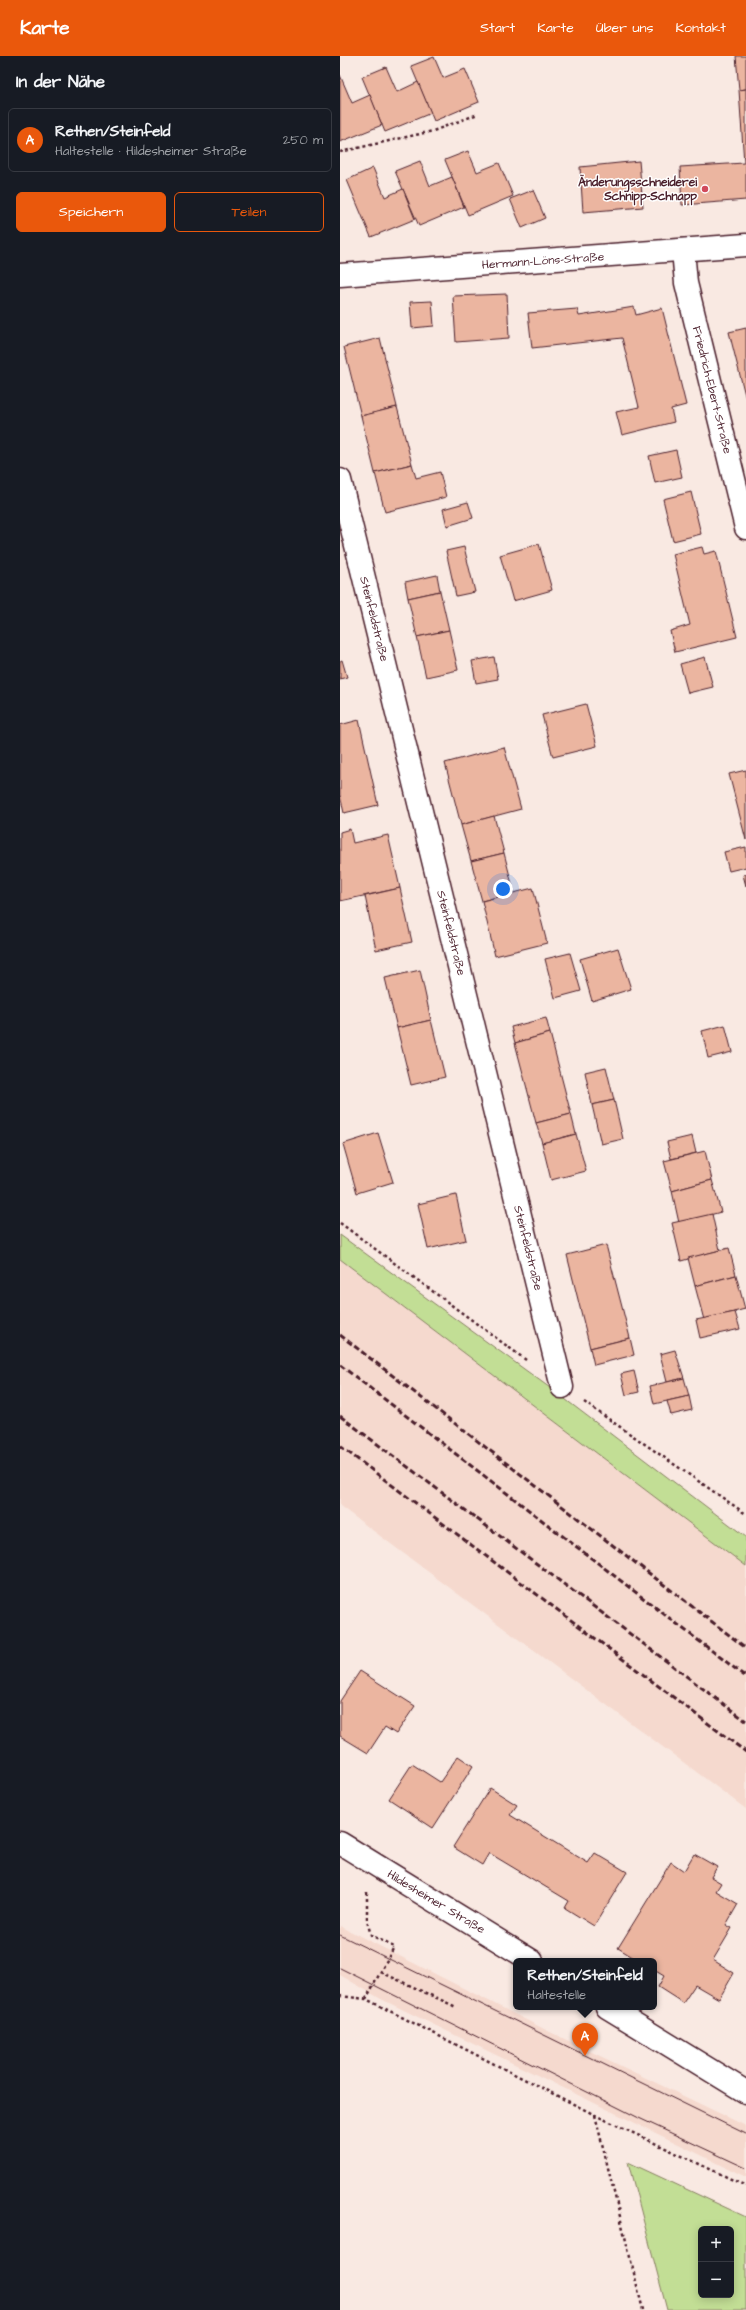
<!DOCTYPE html>
<html lang="de">
<meta charset="utf-8">
<style>
:root{--surface:#171b24;--page:#242831;--text:#f1f3f6;--muted:#9ea1a6;--line:#363941;--accent:#ea580c}
body{margin:0;font-family:"Architects Daughter",sans-serif;background:var(--page);color:var(--text)}
.controls{position:absolute;right:12px;bottom:12px;display:grid;overflow:hidden;border-radius:6px;box-shadow:0 2px 10px #0003}
.controls button{width:36px;height:36px;display:grid;place-items:center;padding:0;border:0;border-bottom:1px solid var(--line);background:var(--surface);color:var(--text);font:20px sans-serif}
.you{position:absolute;left:163px;top:833px;width:14px;height:14px;margin:-10px;border:3px solid #fff;border-radius:50%;background:#1a73e8;box-shadow:0 0 0 6px #1a73e833}
.badge{display:grid;place-items:center;width:26px;height:26px;border-radius:50%;background:var(--accent);color:#fff;font-size:13px;font-weight:700}
.pin{position:absolute;translate:-50% -33px;filter:drop-shadow(0 1px 2px #0008)}
.pin::after{content:'';position:absolute;top:21px;width:14px;height:12px;background:inherit;clip-path:polygon(0 0,100% 0,50% 100%)}
.popup{position:absolute;left:173px;top:1902px;width:144px;height:52px;box-sizing:border-box;display:grid;place-content:center;border-radius:6px;background:var(--surface);filter:drop-shadow(0 1px 3px #0005);font-size:13px;white-space:nowrap;color:var(--muted)}
.popup b{font-size:15px;color:var(--text)}
.popup::after{content:'';position:absolute;left:50%;top:100%;margin-left:-8px;border:8px solid transparent;border-top-color:var(--surface)}
.list{margin:0;padding:0;list-style:none}
h2{display:flex;justify-content:space-between;align-items:center;height:52px;margin:0;padding:0 16px;font-size:17px}
h2 small{font-size:13px;font-weight:400;color:var(--muted)}
.list li{display:grid;grid-template-columns:26px 1fr auto;gap:12px;align-items:center;box-sizing:border-box;height:64px;margin:0 8px 8px;padding:0 8px;border:1px solid var(--line);border-radius:6px}
.list b{display:block;font-size:15px;white-space:nowrap}
.list p{margin:0;font-size:13px;white-space:nowrap;color:var(--muted)}
.list em{font-size:13px;font-style:normal;color:var(--muted)}
.actions{display:flex;gap:8px;padding:12px 16px}
.actions a{flex:1;padding:9px 0;border:1px solid var(--accent);border-radius:6px;text-align:center;font-size:14px;color:var(--accent)}
.actions .main{background:var(--accent);color:#fff}
.map{position:relative;flex:none;width:406px;height:2254px;overflow:hidden}
header{display:flex;align-items:center;gap:24px;box-sizing:border-box;height:56px;padding:0 20px;background:var(--accent);color:#fff}
header strong{font-size:19px}
nav{display:flex;gap:22px;margin-inline-start:auto;font-size:14px}
main{display:flex}
aside{flex:1;background:var(--surface)}
.map>svg:first-child{display:block}
.built{fill:#f5d9ce}
.green{fill:#c2de95;stroke:#867e60;fill-rule:evenodd}
.building{fill:#ebb5a0;stroke:#4a1f2b}
.lines{fill:none;stroke-linecap:round;stroke-linejoin:round}
.minor-casing{stroke:#4a1f2b;stroke-width:25}
.tertiary-casing{stroke:#4a1f2b;stroke-width:25}
.path{stroke:#4a1f2b;stroke-width:2.5;stroke-dasharray:3 3;stroke-linecap:butt}
.minor{stroke:#fff;stroke-width:22}
.tertiary{stroke:#fff;stroke-width:22}
.tram{stroke:#4a1f2b;stroke-width:1}
.rail{stroke:#4a1f2b;stroke-width:3;stroke-dasharray:6 3;stroke-linecap:butt}
.poi-dot{fill:#d1495b;stroke:#fff;stroke-width:1.5}
.labels{text-anchor:middle;dominant-baseline:central;stroke-width:3;stroke-linejoin:round;paint-order:stroke}
.poi-label{font-size:12px;font-weight:bold;fill:#4a1f2b;stroke:#fff;text-anchor:end}
.street-label{font-size:12px;fill:#4a1f2b;stroke:#fff}
</style>
<header>
<strong>Karte</strong>
<nav><a>Start</a><a>Karte</a><a>Über uns</a><a>Kontakt</a></nav>
</header>
<main>
<aside>
<h2>In der Nähe<small></small></h2>
<ul class="list">
<li><span class="badge">A</span><div><b>Rethen/Steinfeld</b><p>Haltestelle · Hildesheimer Straße</p></div><em>250 m</em></li>
</ul>
<div class="actions"><a class="main">Speichern</a><a>Teilen</a></div>
</aside>
<div class="map">
<svg width="406" height="2254" viewBox="0 0 406 2254">
<rect width="100%" height="100%" fill="#f9e9e2"/>
<filter id="ink" filterUnits="userSpaceOnUse"><feTurbulence type="fractalNoise" baseFrequency=".025" numOctaves="2"/><feDisplacementMap in="SourceGraphic" scale="8" xChannelSelector="R" yChannelSelector="G"/><feConvolveMatrix kernelMatrix="1 2 1 2 8 2 1 2 1" color-interpolation-filters="sRGB"/></filter>
<g filter="url(#ink)">
<g class="built">
<polygon points="0,1203 406,1510 406,1753 0,1450"/>
<polygon points="0,1870 210,1976 406,2070 406,2121 41,1943 0,1919"/>
</g>
<g class="green">
<polygon points="0,1179 217,1337 406,1481 406,1510 0,1203"/>
<path d="M288,2106l118,55v93h-79zM361,2173h30v66h-30z"/>
</g>
<g class="building">
<polygon points="396,0 406,0 406,33 399,34"/>
<polygon points="94,1 103,22 125,13 139,46 94,65 71,10"/>
<polygon points="46,11 57,36 78,26 91,57 45,76 22,21"/>
<polygon points="0,19 12,47 30,39 42,69 0,86"/>
<polygon points="406,33 406,144 342,149 340,111 404,107 399,34"/>
<polygon points="128,95 137,116 159,107 173,140 128,159 105,104"/>
<polygon points="80,105 90,130 112,121 124,151 79,170 55,115"/>
<polygon points="299,105 303,151 243,156 240,111"/>
<polygon points="33,112 45,141 63,133 75,163 31,181 7,124"/>
<polygon points="193,134 205,162 182,172 170,143"/>
<polygon points="167,238 169,282 116,286 113,240"/>
<polygon points="92,245 94,270 72,272 70,246"/>
<polygon points="294,251 296,259 322,252 346,349 331,353 334,366 282,379 276,356 299,351 282,282 192,292 188,257 237,253 239,260"/>
<polygon points="406,272 406,343 389,276"/>
<polygon points="40,282 57,351 21,360 4,291"/>
<polygon points="57,351 72,408 35,417 21,360"/>
<polygon points="336,394 342,421 315,427 309,400"/>
<polygon points="72,408 76,422 100,416 106,441 45,456 35,417"/>
<polygon points="351,436 361,478 333,485 323,443"/>
<polygon points="128,446 133,462 107,470 103,453"/>
<polygon points="199,488 212,534 173,545 160,499"/>
<polygon points="124,491 135,536 116,540 106,495"/>
<polygon points="362,491 364,498 376,495 397,581 335,596 330,575 350,569 333,498"/>
<polygon points="97,519 100,535 68,542 65,526"/>
<polygon points="100,535 109,574 77,581 68,542"/>
<polygon points="109,574 118,614 86,621 77,581"/>
<polygon points="154,601 158,623 136,627 132,605"/>
<polygon points="365,601 373,631 348,637 340,608"/>
<polygon points="2,604 7,621 0,623 0,605"/>
<polygon points="246,648 257,690 213,701 202,659"/>
<polygon points="19,664 38,749 4,757 0,739 0,669"/>
<polygon points="164,691 181,753 121,769 105,707"/>
<polygon points="406,714 406,784 389,718"/>
<polygon points="154,760 164,797 131,805 121,769"/>
<polygon points="10,773 13,787 48,779 60,832 0,845 0,776"/>
<polygon points="406,791 406,811 389,815 384,796"/>
<polygon points="164,797 174,836 142,845 131,805"/>
<polygon points="406,818 406,830 403,819"/>
<polygon points="60,832 72,886 36,894 25,840"/>
<polygon points="193,832 207,887 155,900 142,845"/>
<polygon points="278,892 291,933 252,945 240,903"/>
<polygon points="230,897 241,935 215,942 205,903"/>
<polygon points="80,914 91,964 57,972 45,922"/>
<polygon points="206,962 210,977 175,987 171,971"/>
<polygon points="91,964 105,1021 71,1029 57,972"/>
<polygon points="385,969 392,996 368,1002 362,975"/>
<polygon points="210,977 231,1058 196,1067 175,987"/>
<polygon points="266,1011 274,1044 252,1049 245,1016"/>
<polygon points="274,1044 283,1083 261,1088 252,1049"/>
<polygon points="231,1058 236,1078 202,1087 196,1067"/>
<polygon points="38,1077 53,1126 17,1137 3,1088"/>
<polygon points="236,1078 246,1115 211,1124 202,1087"/>
<polygon points="352,1080 356,1097 331,1103 327,1086"/>
<polygon points="365,1095 372,1124 332,1135 324,1105"/>
<polygon points="372,1124 381,1156 339,1167 332,1135"/>
<polygon points="116,1139 126,1184 88,1193 78,1148"/>
<polygon points="372,1158 380,1194 341,1205 332,1167"/>
<polygon points="266,1189 290,1282 250,1292 227,1199"/>
<polygon points="389,1192 396,1219 355,1230 348,1202"/>
<polygon points="396,1219 405,1253 364,1264 355,1230"/>
<polygon points="395,1256 400,1273 360,1282 356,1264"/>
<polygon points="290,1282 294,1299 254,1309 250,1292"/>
<polygon points="335,1294 344,1322 327,1326 320,1298"/>
<polygon points="294,1315 299,1336 286,1339 281,1318"/>
<polygon points="344,1322 349,1340 314,1348 310,1330"/>
<polygon points="349,1340 352,1354 331,1359 327,1345"/>
<polygon points="20,1615 75,1650 56,1678 45,1671 28,1697 0,1680 0,1645"/>
<polygon points="118,1700 133,1710 93,1772 49,1743 72,1708 100,1726"/>
<polygon points="150,1732 177,1749 170,1759 248,1807 255,1797 287,1816 254,1870 225,1852 229,1845 149,1797 142,1809 113,1791"/>
<polygon points="354,1798 377,1811 371,1821 381,1827 376,1835 398,1848 386,1869 392,1872 373,1904 394,1917 379,1943 355,1929 343,1947 318,1931 324,1920 314,1914 314,1905 299,1905 278,1892 331,1806 344,1815"/>
</g>
<g class="lines">
<defs>
<g id="minor">
<polyline points="343,194 346,227 406,472"/>
<polyline points="0,219 406,189"/>
<polyline points="0,424 222,1331"/>
</g>
<g id="tertiary">
<polyline points="0,1787 192,1905"/>
<polyline points="267,1951 406,2036"/>
</g>
</defs>
<use href="#minor" class="minor-casing"/>
<use href="#tertiary" class="tertiary-casing"/>
<g class="path">
<polyline points="0,96 93,75 138,58"/>
<polyline points="0,1167 186,1304"/>
<polyline points="244,1346 406,1458"/>
<polyline points="27,1836 27,1865 31,1879 54,1891 26,1943 255,2059 406,2130"/>
<polyline points="41,1916 116,1951"/>
<polyline points="0,1940 26,1943"/>
<polyline points="255,2059 303,2254"/>
</g>
<use href="#minor" class="minor"/>
<use href="#tertiary" class="tertiary"/>
<g class="tram">
<polyline points="0,1879 406,2078"/>
<polyline points="0,1912 301,2063 406,2112"/>
</g>
<g class="rail">
<polyline points="0,1279 406,1592"/>
<polyline points="0,1309 406,1621"/>
<polyline points="0,1360 406,1665"/>
<polyline points="0,1390 406,1696"/>
</g>
</g>
</g>
<circle class="poi-dot" cx="365" cy="133" r="4"/>
<g class="labels">
<g class="poi-label">
<text x="357" y="126">Änderungsschneiderei<tspan x="357" dy="14">Schnipp-Schnapp</tspan></text>
</g>
<g class="street-label">
<text transform="translate(203 205) rotate(-4)">Hermann-Löns-Straße</text>
<text transform="translate(372 334) rotate(76)">Friedrich-Ebert-Straße</text>
<text transform="translate(34 563) rotate(76)">Steinfeldstraße</text>
<text transform="translate(111 877) rotate(76)">Steinfeldstraße</text>
<text transform="translate(188 1192) rotate(76)">Steinfeldstraße</text>
<text transform="translate(96 1846) rotate(31)">Hildesheimer Straße</text>
</g>
</g>
</svg>
<div class="controls">
<button>+</button>
<button>−</button>
</div>
<div class="you"></div>
<div class="pin badge" style="left:245px;top:2000px">A</div>
<div class="popup"><b>Rethen/Steinfeld</b>Haltestelle</div>
</div>
</main>
